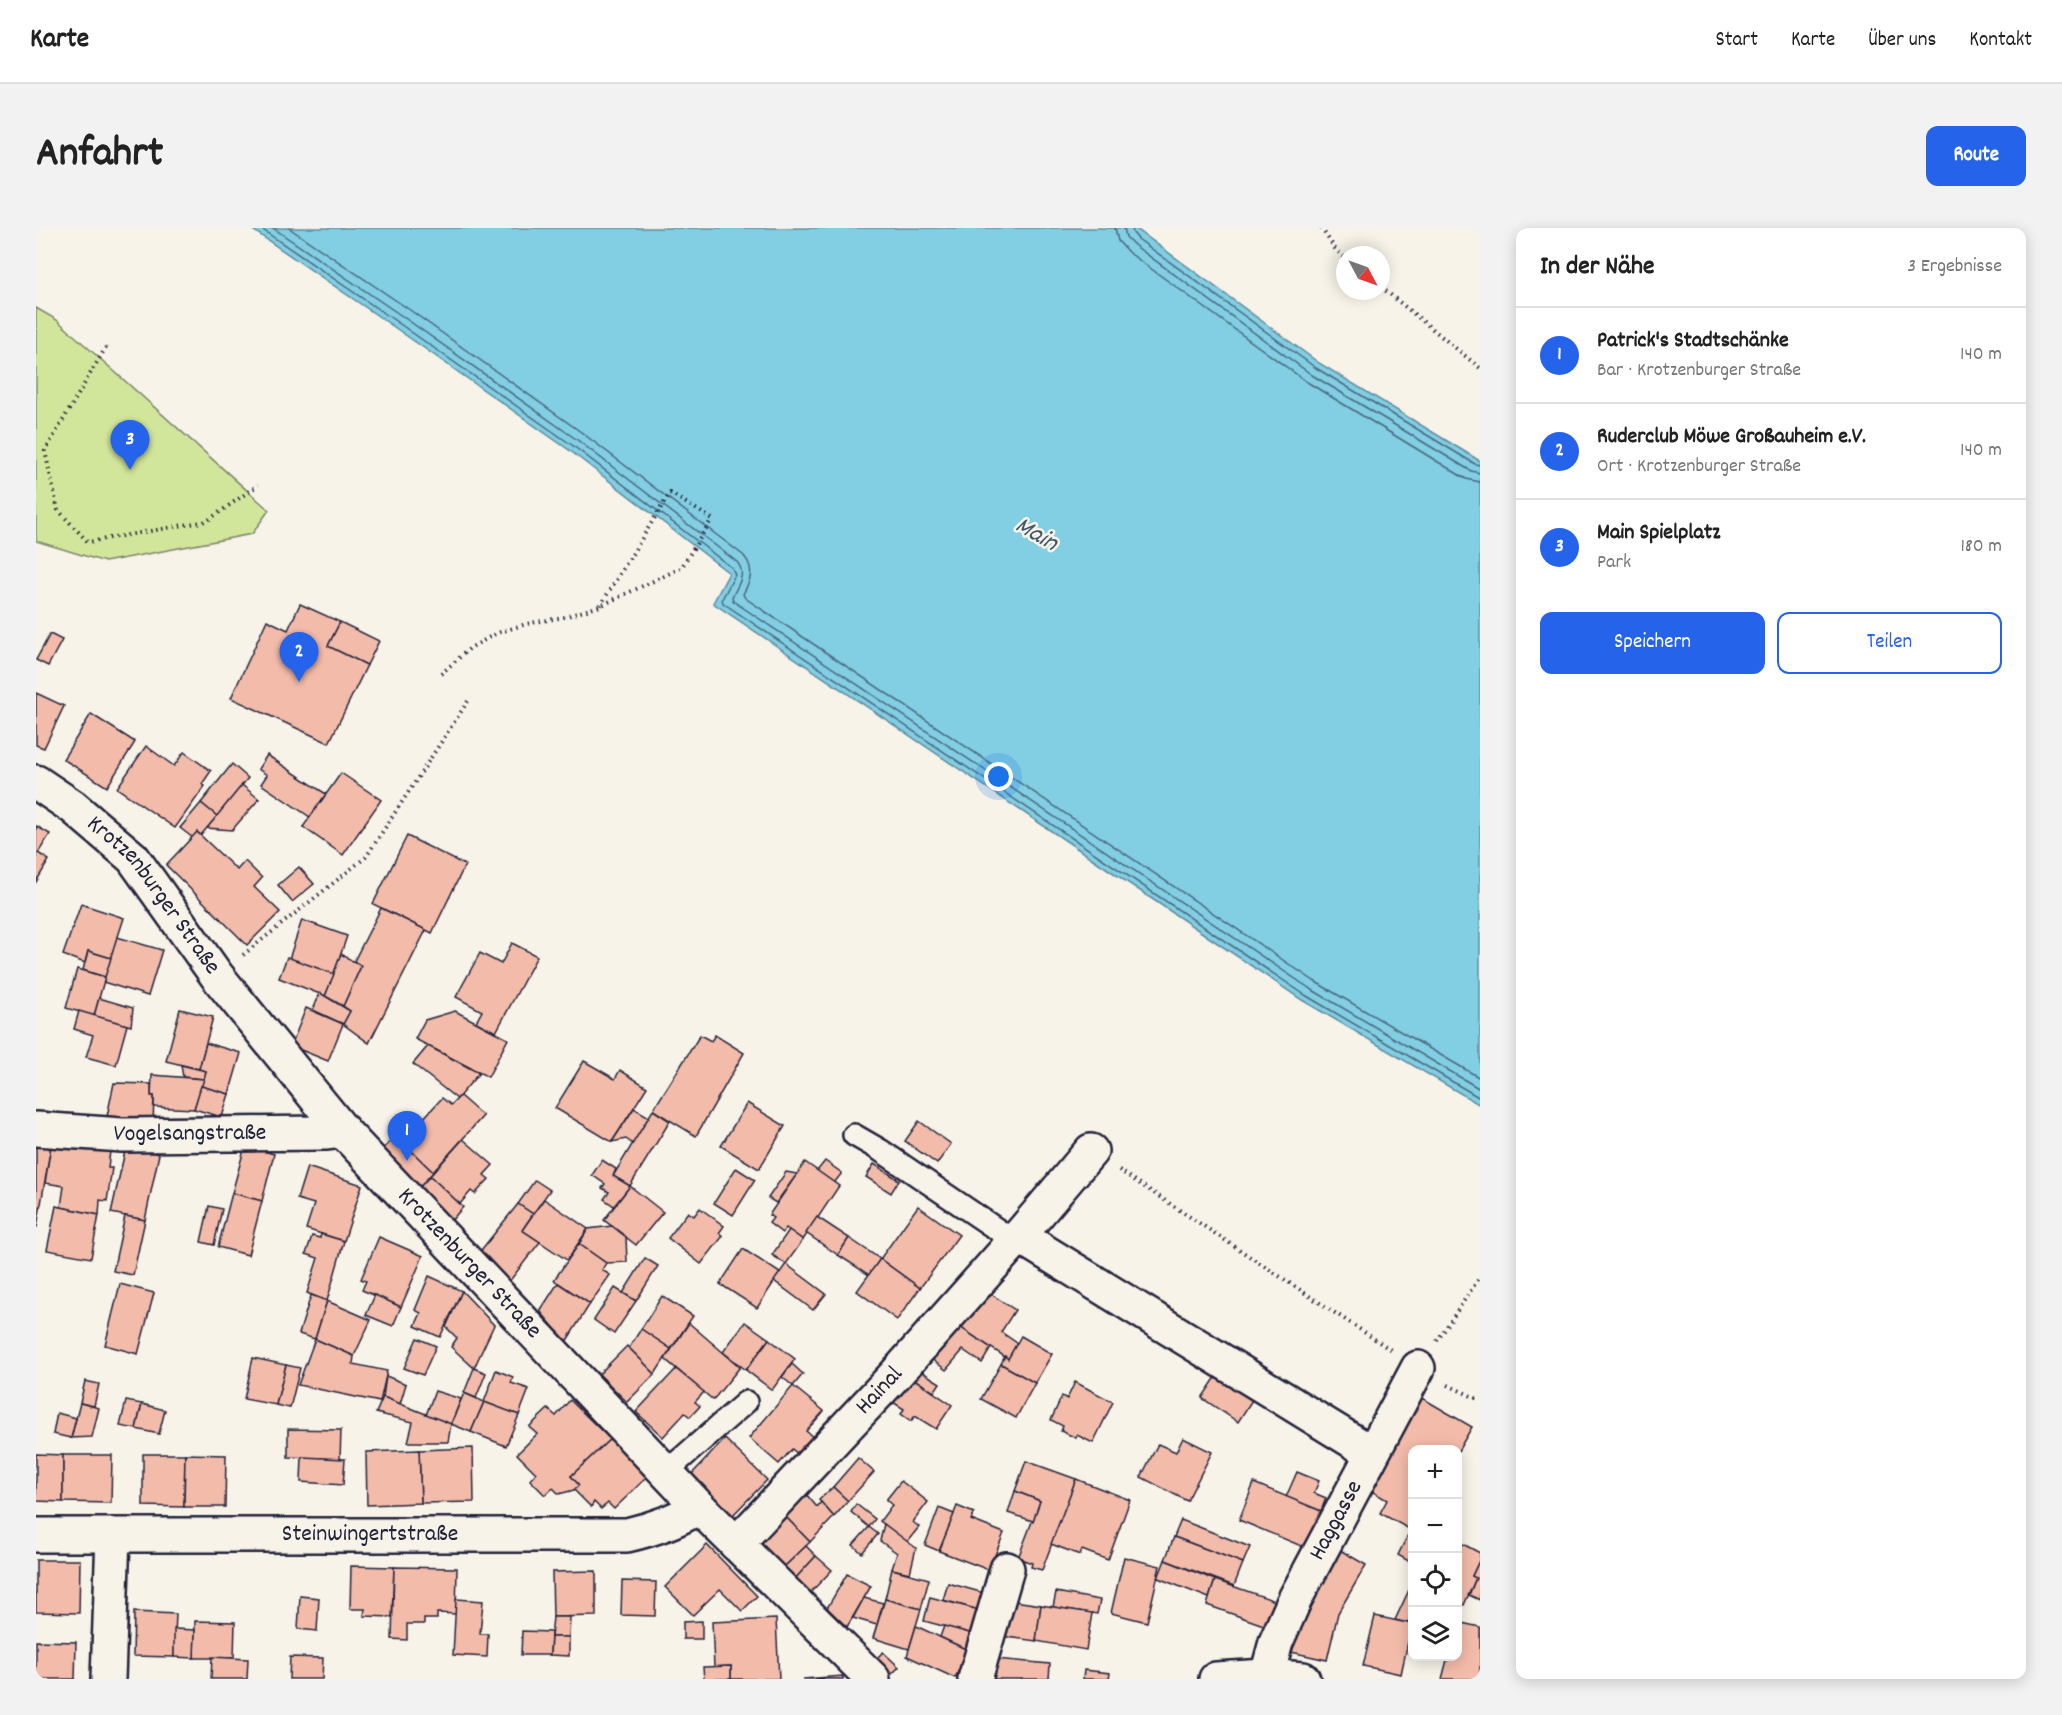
<!DOCTYPE html>
<html lang="de">
<meta charset="utf-8">
<style>
:root{--surface:#fff;--page:#f2f2f2;--text:#222;--muted:#767676;--line:#e0e0e0;--accent:#2563eb}
body{margin:0;font-family:Dekko,sans-serif;background:var(--page);color:var(--text)}
.controls{position:absolute;right:18px;bottom:18px;display:grid;overflow:hidden;border-radius:12px;box-shadow:0 3px 15px #0003}
.controls button{width:54px;height:54px;display:grid;place-items:center;padding:0;border:0;border-bottom:2px solid var(--line);background:var(--surface);color:var(--text);font:30px sans-serif}
.compass{position:absolute;left:1300px;top:18px;width:54px;height:54px;border-radius:50%;background:var(--surface);box-shadow:0 3px 15px #0003;rotate:131deg}
.you{position:absolute;left:963px;top:549px;width:21px;height:21px;margin:-15px;border:4px solid #fff;border-radius:50%;background:#1a73e8;box-shadow:0 0 0 9px #1a73e833}
.badge{display:grid;place-items:center;width:39px;height:39px;border-radius:50%;background:var(--accent);color:#fff;font-size:20px;font-weight:700}
.pin{position:absolute;translate:-50% -50px;filter:drop-shadow(0 2px 3px #0008)}
.pin::after{content:'';position:absolute;top:32px;width:21px;height:18px;background:inherit;clip-path:polygon(0 0,100% 0,50% 100%)}
.list{margin:0;padding:0;list-style:none}
h2{display:flex;justify-content:space-between;align-items:center;height:78px;margin:0;padding:0 24px;font-size:26px}
h2 small{font-size:20px;font-weight:400;color:var(--muted)}
.list li{display:grid;grid-template-columns:39px 1fr auto;gap:18px;align-items:center;box-sizing:border-box;height:96px;padding:0 24px;border-top:2px solid var(--line)}
.list b{display:block;font-size:22px;white-space:nowrap}
.list p{margin:0;font-size:20px;white-space:nowrap;color:var(--muted)}
.list em{font-size:20px;font-style:normal;color:var(--muted)}
.actions{display:flex;gap:12px;padding:18px 24px}
.actions a{flex:1;padding:14px 0;border:2px solid var(--accent);border-radius:12px;text-align:center;font-size:21px;color:var(--accent)}
.actions .main{background:var(--accent);color:#fff}
.icon{flex:none;width:33px;height:33px;fill:none;stroke:currentColor;stroke-width:2;stroke-linecap:round;stroke-linejoin:round}
.map{position:relative;flex:none;width:1444px;height:1451px;overflow:hidden;border-radius:12px}
header{display:flex;align-items:center;gap:36px;box-sizing:border-box;height:84px;padding:0 30px;background:var(--surface);border-bottom:2px solid var(--line)}
header strong{font-size:28px}
nav{display:flex;gap:33px;margin-inline-start:auto;font-size:21px}
.intro{display:flex;align-items:center;justify-content:space-between;box-sizing:border-box;height:144px;padding:0 36px}
h1{margin:0;font-size:42px}
.button{padding:15px 27px;border-radius:12px;background:var(--accent);color:#fff;font-size:21px;font-weight:700}
main{display:flex;gap:36px;padding:0 36px}
aside{flex:1;background:var(--surface);border-radius:12px;box-shadow:0 3px 15px #0003}
.map>svg:first-child{display:block}
.green{fill:#d2e69b;stroke:#7a846b;stroke-width:1.5}
.water{fill:#82cee2;stroke:#5c899f;stroke-width:1.5}
.lines{fill:none;stroke-linecap:round;stroke-linejoin:round}
.shore{stroke:#48677e;stroke-width:1.5}
.building{fill:#f3bbaa;stroke:#22223b;stroke-width:1.5}
.service-casing{stroke:#22223b;stroke-width:26}
.minor-casing{stroke:#22223b;stroke-width:38}
.path{stroke:#22223b;stroke-width:4;stroke-dasharray:1.5 4.5;stroke-linecap:butt}
.service{stroke:#f7f3e8;stroke-width:21}
.minor{stroke:#f7f3e8;stroke-width:33}
.labels{text-anchor:middle;dominant-baseline:central;stroke-width:5;stroke-linejoin:round;paint-order:stroke}
.street-label{font-size:24px;fill:#22223b;stroke:#f7f3e8}
.water-label{font-size:26px;font-style:italic;fill:#3f566d;stroke:#f7f3e8}
</style>
<header>
<strong>Karte</strong>
<nav><a>Start</a><a>Karte</a><a>Über uns</a><a>Kontakt</a></nav>
</header>
<div class="intro"><h1>Anfahrt</h1><a class="button">Route</a></div>
<main>
<div class="map">
<svg width="1444" height="1451" viewBox="0 0 1444 1451">
<rect width="100%" height="100%" fill="#f7f3e8"/>
<filter id="ink" filterUnits="userSpaceOnUse"><feTurbulence type="fractalNoise" baseFrequency=".0167" numOctaves="2"/><feDisplacementMap in="SourceGraphic" scale="12" xChannelSelector="R" yChannelSelector="G"/><feConvolveMatrix kernelMatrix="1 2 1 2 8 2 1 2 1" color-interpolation-filters="sRGB"/></filter>
<g filter="url(#ink)">
<polygon class="green" points="0,80 21,92 233,282 216,306 69,334 0,313"/>
<polygon class="water" points="214,0 1099,0 1283,135 1444,233 1444,877 1266,772 677,375 693,345 533,222 358,99"/>
<g class="lines">
<g class="shore">
<polyline points="224,0 361,94 536,217 696,340 699,347 686,371 687,375 1269,767 1444,870"/>
<path d="M237,0l129,88 174,123 161,123c10,12 1,23 -5,35l1,4 576,387 171,101"/>
<path d="M253,0l118,80 174,124 162,123c12,13 8,25 0,39l2,4 569,383 166,97"/>
<polyline points="1079,0 1082,13 1092,24 1271,154 1430,251 1444,254"/>
<polyline points="1088,0 1090,9 1098,17 1276,147 1435,243 1444,245"/>
<polyline points="1096,0 1097,5 1102,11 1280,140 1439,236 1444,237"/>
</g>
</g>
<g class="building">
<polygon points="264,376 304,394 292,418 331,437 293,515 195,470 231,392 252,402"/>
<polygon points="304,394 343,413 331,437 292,418"/>
<polygon points="14,406 26,412 12,438 0,432"/>
<polygon points="0,465 28,478 8,520 0,517"/>
<polygon points="55,486 99,514 71,559 27,531"/>
<polygon points="110,518 138,538 148,524 175,543 166,556 169,558 139,600 81,560"/>
<polygon points="231,527 290,566 274,589 225,556 231,547 222,541"/>
<polygon points="196,536 212,550 181,588 165,575"/>
<polygon points="305,545 345,572 307,627 267,599"/>
<polygon points="206,557 223,571 196,602 171,600"/>
<polygon points="165,575 181,588 165,607 161,604 157,610 144,600"/>
<polygon points="0,598 14,606 2,625 13,632 0,654"/>
<polygon points="161,604 201,642 209,633 226,650 218,659 244,684 211,717 130,637"/>
<polygon points="371,608 429,637 396,705 337,676"/>
<polygon points="263,639 278,656 256,674 242,657"/>
<polygon points="45,676 88,690 75,730 52,723 49,735 27,727"/>
<polygon points="345,680 390,702 333,815 307,796 314,783 307,778 325,738 318,733"/>
<polygon points="266,692 311,708 298,746 253,731"/>
<polygon points="81,709 126,722 112,768 67,754"/>
<polygon points="476,715 501,728 460,804 440,794 446,783 420,769 444,725 465,736"/>
<polygon points="52,723 75,730 69,749 47,742"/>
<polygon points="305,726 325,738 307,778 289,768"/>
<polygon points="251,729 298,746 289,768 243,750"/>
<polygon points="41,741 69,749 58,788 30,780"/>
<polygon points="284,765 314,783 307,796 277,782"/>
<polygon points="63,770 97,780 95,798 58,788"/>
<polygon points="270,780 307,796 292,833 255,818"/>
<polygon points="144,781 177,789 163,841 130,833"/>
<polygon points="43,783 91,797 80,837 50,829 57,807 38,801"/>
<polygon points="419,783 472,811 452,849 379,811 389,792"/>
<polygon points="664,807 675,813 679,807 708,825 660,908 617,882"/>
<polygon points="170,815 205,825 193,866 165,858 170,843 163,841"/>
<polygon points="392,818 443,845 421,871 377,836"/>
<polygon points="548,833 579,851 584,842 611,859 576,914 519,880"/>
<polygon points="145,837 170,843 168,851 147,849"/>
<polygon points="116,847 168,851 158,881 118,879 118,868 115,868"/>
<polygon points="78,855 115,856 115,868 118,868 117,895 70,893"/>
<polygon points="165,858 193,866 186,889 158,881"/>
<polygon points="424,868 447,888 397,944 366,914 406,870 415,877"/>
<polygon points="711,875 749,898 723,941 685,918"/>
<polygon points="598,880 613,889 597,916 590,911 576,914"/>
<polygon points="617,882 634,893 594,958 577,948"/>
<polygon points="883,893 915,916 901,936 869,913"/>
<polygon points="360,908 397,944 383,960 345,923"/>
<polygon points="427,911 457,937 448,947 453,951 439,966 435,963 424,976 394,948"/>
<polygon points="0,916 15,918 1,999 0,999"/>
<polygon points="15,918 74,923 72,940 76,940 71,973 64,972 63,987 25,979 28,958 9,955"/>
<polygon points="209,918 238,926 226,973 196,965"/>
<polygon points="90,919 123,926 109,992 75,985"/>
<polygon points="566,932 580,941 577,948 594,958 578,978 568,971 573,964 566,960 569,956 556,947"/>
<polygon points="789,933 806,945 798,955 781,943"/>
<polygon points="769,934 803,958 767,1012 750,1000 746,1005 733,995 737,990 733,987"/>
<polygon points="838,936 863,952 855,965 830,949"/>
<polygon points="271,939 326,957 308,1013 270,1001 278,976 261,971"/>
<polygon points="700,940 719,952 697,987 678,975"/>
<polygon points="750,944 761,946 740,975 732,970"/>
<polygon points="394,948 427,979 414,994 383,960"/>
<polygon points="499,952 514,962 497,986 482,976"/>
<polygon points="594,958 627,984 600,1017 568,992"/>
<polygon points="196,965 226,973 212,1027 182,1019"/>
<polygon points="508,971 552,1001 531,1032 486,1002"/>
<polygon points="482,976 497,986 486,1002 504,1014 472,1055 442,1026"/>
<polygon points="20,978 63,987 55,1030 11,1022"/>
<polygon points="173,978 186,981 178,1017 165,1014"/>
<polygon points="882,978 923,1007 884,1060 844,1031"/>
<polygon points="664,980 688,998 683,1005 687,1008 665,1036 632,1010 652,984 658,988"/>
<polygon points="89,988 109,992 97,1047 77,1043"/>
<polygon points="781,989 813,1010 802,1027 770,1005"/>
<polygon points="576,998 590,1009 591,1034 570,1035 543,1016 552,1001"/>
<polygon points="753,1002 767,1012 750,1036 736,1027"/>
<polygon points="285,1006 308,1013 291,1073 271,1065 282,1030 270,1026 276,1008 284,1010"/>
<polygon points="343,1009 387,1028 365,1079 326,1062 330,1053 325,1051"/>
<polygon points="813,1010 844,1031 833,1047 802,1027"/>
<polygon points="543,1016 570,1035 566,1042 574,1047 554,1076 518,1052"/>
<polygon points="707,1021 744,1045 721,1080 684,1056"/>
<polygon points="609,1030 622,1038 600,1073 587,1065"/>
<polygon points="844,1031 884,1060 861,1092 821,1063"/>
<polygon points="750,1036 790,1066 777,1082 738,1053"/>
<polygon points="393,1048 426,1063 404,1109 379,1098 385,1085 379,1082"/>
<polygon points="522,1055 554,1076 530,1114 504,1083"/>
<polygon points="84,1056 118,1065 102,1126 69,1117"/>
<polygon points="579,1060 600,1073 578,1106 558,1092"/>
<polygon points="946,1060 979,1082 965,1104 981,1115 972,1131 916,1094"/>
<polygon points="426,1063 458,1097 438,1140 415,1119 421,1110 410,1099"/>
<polygon points="275,1067 291,1073 279,1111 263,1106"/>
<polygon points="339,1067 365,1079 357,1098 330,1087"/>
<polygon points="626,1068 657,1088 635,1121 605,1101"/>
<polygon points="291,1073 335,1092 318,1128 279,1111"/>
<polygon points="709,1094 733,1111 710,1142 687,1124"/>
<polygon points="916,1094 955,1120 946,1135 927,1122 910,1142 889,1126"/>
<polygon points="653,1095 704,1139 677,1172 629,1131"/>
<polygon points="605,1101 635,1121 619,1146 593,1120"/>
<polygon points="985,1108 1016,1126 999,1155 965,1136 969,1128 972,1131"/>
<polygon points="381,1110 400,1118 387,1147 368,1140"/>
<polygon points="279,1111 318,1128 317,1136 351,1143 344,1174 262,1157"/>
<polygon points="733,1111 759,1131 736,1162 710,1142"/>
<polygon points="591,1118 619,1146 591,1174 563,1146"/>
<polygon points="217,1130 250,1137 240,1177 208,1171"/>
<polygon points="756,1136 767,1146 757,1158 746,1149"/>
<polygon points="965,1136 999,1155 980,1190 945,1171"/>
<polygon points="250,1137 264,1140 254,1180 240,1177"/>
<polygon points="438,1140 450,1145 440,1170 428,1165"/>
<polygon points="640,1141 668,1164 659,1174 664,1178 654,1189 649,1185 627,1209 600,1184"/>
<polygon points="460,1142 477,1149 475,1155 493,1161 483,1187 448,1174"/>
<polygon points="883,1142 904,1155 898,1164 878,1151"/>
<polygon points="872,1147 916,1177 900,1201 879,1188 875,1193 865,1186 868,1181 855,1173"/>
<polygon points="350,1148 370,1156 364,1176 347,1169"/>
<polygon points="1180,1149 1216,1172 1202,1194 1166,1170"/>
<polygon points="49,1153 63,1156 58,1178 44,1175"/>
<polygon points="1039,1154 1077,1174 1057,1215 1041,1207 1040,1210 1025,1203 1027,1198 1015,1192 1026,1168 1031,1171"/>
<polygon points="757,1158 788,1183 770,1203 779,1211 764,1228 756,1221 743,1236 713,1210"/>
<polygon points="399,1163 425,1171 415,1196 390,1187"/>
<polygon points="428,1165 448,1174 435,1204 415,1196"/>
<polygon points="347,1169 415,1196 412,1214 372,1214 377,1194 340,1185"/>
<polygon points="1386,1170 1436,1199 1422,1223 1376,1222 1376,1299 1375,1302 1344,1285 1351,1272 1332,1261"/>
<polygon points="534,1172 574,1211 535,1248 543,1257 538,1262 523,1266 517,1260 509,1267 494,1252 500,1245 481,1226 501,1206 493,1199 512,1181 520,1188"/>
<polygon points="90,1173 106,1176 100,1201 84,1198"/>
<polygon points="448,1174 483,1187 470,1218 435,1204"/>
<polygon points="44,1175 63,1180 56,1209 35,1210"/>
<polygon points="106,1176 129,1182 123,1206 100,1201"/>
<polygon points="21,1185 40,1190 35,1210 17,1206"/>
<polygon points="252,1201 305,1202 304,1231 252,1229"/>
<polygon points="1147,1210 1176,1224 1151,1273 1105,1249 1122,1216 1140,1224"/>
<polygon points="574,1211 611,1249 578,1281 572,1275 565,1281 558,1274 555,1279 538,1262 543,1257 535,1248"/>
<polygon points="689,1211 731,1252 694,1290 652,1250"/>
<polygon points="437,1220 438,1274 385,1275 383,1222"/>
<polygon points="383,1222 385,1275 331,1277 330,1224"/>
<polygon points="0,1226 27,1227 27,1274 0,1273"/>
<polygon points="107,1226 149,1226 148,1279 107,1278"/>
<polygon points="149,1226 190,1227 189,1279 148,1279"/>
<polygon points="27,1227 76,1227 75,1275 27,1274"/>
<polygon points="266,1229 309,1231 307,1257 265,1254"/>
<polygon points="822,1230 838,1244 812,1273 797,1259"/>
<polygon points="990,1233 1040,1251 1006,1342 995,1339 996,1335 982,1330 1004,1273 979,1263"/>
<polygon points="1261,1244 1283,1253 1278,1265 1290,1270 1285,1283 1250,1269"/>
<polygon points="1040,1251 1094,1272 1072,1332 1046,1322 1044,1327 1015,1316"/>
<polygon points="865,1253 892,1274 877,1294 883,1299 871,1314 844,1293 856,1277 850,1272"/>
<polygon points="1218,1255 1285,1283 1270,1320 1203,1292"/>
<polygon points="797,1259 812,1273 798,1289 783,1272"/>
<polygon points="979,1263 1004,1273 997,1293 972,1285"/>
<polygon points="770,1266 781,1279 785,1274 798,1289 774,1314 747,1286"/>
<polygon points="820,1276 839,1291 833,1299 815,1284"/>
<polygon points="921,1278 938,1285 935,1292 968,1305 953,1342 903,1323"/>
<polygon points="903,1280 918,1286 903,1323 889,1317"/>
<polygon points="747,1286 774,1314 746,1341 719,1312"/>
<polygon points="1145,1292 1214,1319 1207,1335 1138,1309"/>
<polygon points="848,1296 880,1320 874,1345 856,1341 861,1325 844,1313"/>
<polygon points="833,1299 842,1306 826,1325 817,1317"/>
<polygon points="1376,1299 1376,1335 1362,1327"/>
<polygon points="1138,1309 1207,1335 1198,1358 1129,1332"/>
<polygon points="1425,1315 1444,1325 1444,1331 1436,1348 1440,1350 1428,1377 1422,1373 1422,1322"/>
<polygon points="671,1317 721,1368 706,1383 684,1361 657,1387 629,1359"/>
<polygon points="770,1318 780,1328 758,1352 746,1341"/>
<polygon points="1297,1318 1330,1337 1302,1385 1291,1432 1255,1424 1265,1377"/>
<polygon points="780,1328 796,1342 773,1366 758,1352"/>
<polygon points="1088,1329 1124,1338 1111,1394 1075,1385"/>
<polygon points="1444,1331 1444,1372 1433,1367 1440,1350 1436,1348"/>
<polygon points="0,1332 44,1332 43,1385 0,1384"/>
<polygon points="1129,1332 1179,1352 1173,1370 1122,1350"/>
<polygon points="315,1338 358,1339 356,1389 328,1388 329,1381 314,1381"/>
<polygon points="358,1339 421,1340 420,1386 401,1385 401,1391 388,1391 388,1396 371,1396 371,1412 356,1411"/>
<polygon points="856,1341 893,1351 885,1381 849,1371"/>
<polygon points="560,1343 560,1388 517,1389 516,1344"/>
<polygon points="811,1346 835,1358 811,1399 791,1380"/>
<polygon points="1179,1352 1245,1375 1236,1400 1171,1377"/>
<polygon points="586,1353 620,1354 619,1388 585,1387"/>
<polygon points="912,1355 948,1365 943,1382 907,1372"/>
<polygon points="1374,1360 1376,1361 1376,1389 1372,1395 1359,1392"/>
<polygon points="1020,1364 1064,1372 1061,1386 1017,1379"/>
<polygon points="264,1368 283,1370 281,1403 262,1401"/>
<polygon points="894,1369 943,1382 937,1406 888,1393"/>
<polygon points="828,1370 847,1375 841,1397 817,1390"/>
<polygon points="420,1371 447,1373 444,1406 452,1406 451,1429 417,1427"/>
<polygon points="849,1371 885,1381 873,1421 837,1410"/>
<polygon points="971,1372 1005,1377 1000,1413 965,1408"/>
<polygon points="1005,1377 1056,1385 1050,1422 1000,1413"/>
<polygon points="98,1384 140,1386 138,1429 97,1428"/>
<polygon points="1339,1388 1376,1396 1365,1446 1327,1438"/>
<polygon points="517,1389 534,1389 533,1409 515,1409"/>
<polygon points="740,1391 743,1451 695,1451 695,1438 678,1439 676,1394"/>
<polygon points="159,1393 199,1394 198,1430 158,1430"/>
<polygon points="666,1393 666,1411 647,1411 647,1394"/>
<polygon points="1426,1395 1444,1399 1444,1451 1406,1451 1412,1428 1422,1428 1422,1414"/>
<polygon points="880,1398 932,1422 919,1450 871,1428"/>
<polygon points="908,1398 937,1406 932,1422 904,1409"/>
<polygon points="138,1401 159,1402 158,1430 138,1429"/>
<polygon points="486,1403 515,1404 514,1427 485,1427"/>
<polygon points="515,1409 533,1409 533,1428 514,1427"/>
<polygon points="0,1413 40,1414 39,1451 0,1451"/>
<polygon points="847,1424 863,1439 856,1446 840,1431"/>
<polygon points="176,1429 212,1431 211,1451 175,1451"/>
<polygon points="254,1429 287,1430 286,1451 253,1451"/>
<polygon points="949,1430 1014,1436 1013,1451 947,1451"/>
<polygon points="695,1438 695,1451 668,1451 667,1439"/>
<polygon points="1048,1442 1074,1445 1073,1451 1047,1451"/>
<polygon points="807,1448 807,1451 767,1451"/>
</g>
<g class="lines">
<defs>
<g id="service">
<polyline points="818,907 844,922 978,1013"/>
<polyline points="630,1244 710,1174"/>
</g>
<g id="minor">
<path id="s1" d="M0,554l37,25 60,51 84,118 126,155 356,376 174,172"/>
<path id="s2" d="M0,901l86,6 205,-2 16,-2"/>
<polyline points="983,1008 1336,1225"/>
<path id="s3" d="M0,1307h591c26,-6 49,-14 72,-28"/>
<path id="s4" d="M700,1316l160,-170 123,-138 72,-85"/>
<polyline points="72,1451 77,1307"/>
<polyline points="939,1451 971,1341"/>
<polyline points="1180,1451 1230,1448 1267,1451"/>
<path id="s5" d="M1230,1451l10,-37 19,-43 123,-231"/>
</g>
</defs>
<use href="#service" class="service-casing"/>
<use href="#minor" class="minor-casing"/>
<g class="path">
<polyline points="1285,0 1300,22 1309,30"/>
<polyline points="1345,59 1444,140"/>
<polyline points="70,119 9,223 22,282 52,314 171,293 222,257"/>
<polyline points="405,446 434,420 461,405 490,396 528,389 564,378 645,340 676,291 634,265 564,378"/>
<polyline points="207,727 330,629 434,470"/>
<polyline points="1083,942 1355,1122"/>
<polyline points="1401,1113 1444,1049"/>
<polyline points="1412,1157 1444,1172"/>
</g>
<use href="#service" class="service"/>
<use href="#minor" class="minor"/>
</g>
</g>
<g class="labels">
<g class="street-label">
<text stroke="none"><textPath href="#s1" startOffset="165">Krotzenburger Straße</textPath></text>
<text stroke="none"><textPath href="#s2" startOffset="154">Vogelsangstraße</textPath></text>
<text stroke="none"><textPath href="#s1" startOffset="651">Krotzenburger Straße</textPath></text>
<text stroke="none"><textPath href="#s4" startOffset="210">Hainal</textPath></text>
<text stroke="none"><textPath href="#s5" startOffset="174">Haggasse</textPath></text>
<text stroke="none"><textPath href="#s3" startOffset="334">Steinwingertstraße</textPath></text>
</g>
<g class="water-label">
<text transform="translate(1000 307) rotate(30)">Main</text>
</g>
</g>
</svg>
<div class="controls">
<button>+</button>
<button>−</button>
<button><svg class="icon" aria-label="locate" viewBox="0 0 24 24"><circle cx="12" cy="12" r="6"/><path d="M12 2v4M12 18v4M2 12h4M18 12h4"/></svg></button>
<button><svg class="icon" aria-label="layers" viewBox="0 0 24 24"><path d="M12 4l9 5-9 5-9-5zM3 14l9 5 9-5"/></svg></button>
</div>
<svg class="compass" viewBox="-18 -18 36 36"><path d="M0-13l5 13h-10z" fill="#e53935"/><path d="M0 13l5-13h-10z" fill="#767676"/></svg>
<div class="you"></div>
<div class="pin badge" style="left:371px;top:933px">1</div>
<div class="pin badge" style="left:263px;top:454px">2</div>
<div class="pin badge" style="left:94px;top:242px">3</div>
</div>
<aside>
<h2>In der Nähe<small>3 Ergebnisse</small></h2>
<ul class="list">
<li><span class="badge">1</span><div><b>Patrick's Stadtschänke</b><p>Bar · Krotzenburger Straße</p></div><em>140 m</em></li>
<li><span class="badge">2</span><div><b>Ruderclub Möwe Großauheim e.V.</b><p>Ort · Krotzenburger Straße</p></div><em>140 m</em></li>
<li><span class="badge">3</span><div><b>Main Spielplatz</b><p>Park</p></div><em>180 m</em></li>
</ul>
<div class="actions"><a class="main">Speichern</a><a>Teilen</a></div>
</aside>
</main>
